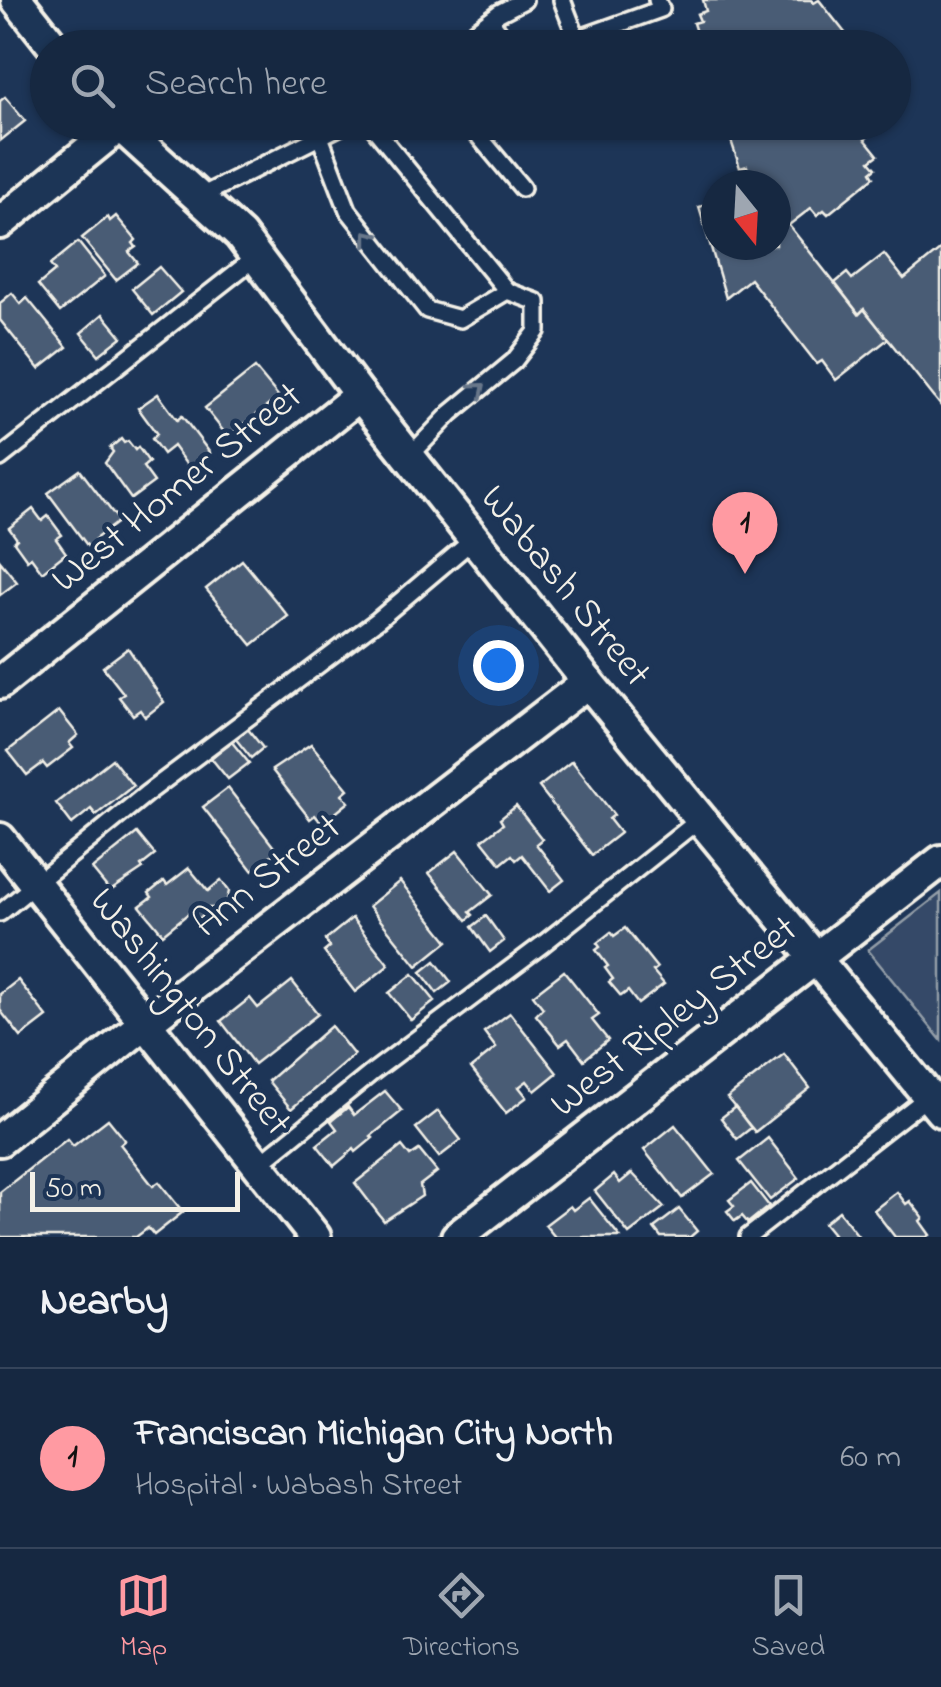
<!DOCTYPE html>
<meta charset="utf-8">
<style>
:root{--surface:#162841;--page:#23344c;--text:#f1f3f6;--muted:#9ea6b1;--line:#35445a;--accent:#ff9aa2}
body{margin:0;font-family:"Indie Flower",sans-serif;background:var(--page);color:var(--text)}
.compass{position:absolute;left:701px;top:170px;width:90px;height:90px;border-radius:50%;background:var(--surface);box-shadow:0 2px 8px #0004;rotate:162deg}
.scale{position:absolute;left:30px;bottom:25px;width:210px;box-sizing:border-box;padding-left:10px;border:5px solid #f4f1e8;border-top:0;font-size:28px;line-height:35px;white-space:nowrap;color:#f4f1e8;-webkit-text-stroke:8px #1d3557;paint-order:stroke}
.you{position:absolute;left:498px;top:665px;width:35px;height:35px;margin:-25px;border:8px solid #fff;border-radius:50%;background:#1a73e8;box-shadow:0 0 0 15px #1a73e833}
.badge{display:grid;place-items:center;width:65px;height:65px;border-radius:50%;background:var(--accent);color:#111;font-size:32px;font-weight:700}
.pin{position:absolute;translate:-50% -82px;filter:drop-shadow(0 2px 5px #0008)}
.pin::after{content:'';position:absolute;top:52px;width:35px;height:30px;background:inherit;clip-path:polygon(0 0,100% 0,50% 100%)}
.list{margin:0;padding:0;list-style:none}
h2{display:flex;justify-content:space-between;align-items:center;height:130px;margin:0;padding:0 40px;font-size:42px}
h2 small{font-size:32px;font-weight:400;color:var(--muted)}
.list li{display:grid;grid-template-columns:65px 1fr auto;gap:30px;align-items:center;box-sizing:border-box;height:180px;padding:0 40px;border-top:2px solid var(--line)}
.list b{display:block;font-size:38px;white-space:nowrap}
.list p{margin:0;font-size:32px;white-space:nowrap;color:var(--muted)}
.list em{font-size:32px;font-style:normal;color:var(--muted)}
.icon{flex:none;width:55px;height:55px;fill:none;stroke:currentColor;stroke-width:2;stroke-linecap:round;stroke-linejoin:round}
.map{position:relative;flex:none;width:941px;height:1237px;overflow:hidden}
.search{position:absolute;background:var(--surface);box-shadow:0 2px 8px #0004;left:30px;right:30px;top:30px;height:110px;display:flex;align-items:center;gap:25px;box-sizing:border-box;padding:0 35px;border-radius:55px;color:var(--muted);font-size:38px}
.sheet{height:310px;background:var(--surface)}
nav{display:flex;justify-content:space-around;align-items:center;box-sizing:border-box;height:140px;border-top:2px solid var(--line);background:var(--surface);font-size:28px;color:var(--muted)}
nav a{display:grid;justify-items:center;gap:5px}
nav .on{color:var(--accent)}
.map>svg:first-child{display:block}
.green{fill:#354a67;stroke:#949ea8;stroke-width:2.5}
.building{fill:#485b74;stroke:#f4f1e8;stroke-width:2.5}
.lines{fill:none;stroke-linecap:round;stroke-linejoin:round}
.lane-casing{stroke:#f4f1e8;stroke-width:22}
.street-casing{stroke:#f4f1e8;stroke-width:38}
.lane{stroke:#1d3557;stroke-width:15}
.street{stroke:#1d3557;stroke-width:30}
.oneway{stroke:#68778a}
.labels{text-anchor:middle;dominant-baseline:central;stroke-width:9;stroke-linejoin:round;paint-order:stroke}
.street-label{font-size:40px;fill:#f4f1e8;stroke:#1d3557}
</style>
<div class="map">
<svg width="941" height="1237" viewBox="0 0 941 1237">
<rect width="100%" height="100%" fill="#1d3557"/>
<filter id="ink" filterUnits="userSpaceOnUse"><feTurbulence type="fractalNoise" baseFrequency=".01" numOctaves="2"/><feDisplacementMap in="SourceGraphic" scale="20" xChannelSelector="R" yChannelSelector="G"/><feConvolveMatrix kernelMatrix="1 2 1 2 8 2 1 2 1" color-interpolation-filters="sRGB"/></filter>
<g filter="url(#ink)">
<polygon class="green" points="941,893 941,1040 868,950"/>
<g class="building">
<polygon points="703,0 811,0 814,3 819,0 857,48 701,48 693,23 700,21 697,14 706,11"/>
<polygon points="5,97 25,121 0,141 0,101"/>
<polygon points="725,122 886,122 865,139 878,155 870,161 876,168 871,172 874,177 828,214 824,210 817,215 811,208 789,225 776,209 776,185 759,185 755,172 749,174 747,166 740,168"/>
<polygon points="716,202 716,245 776,245 776,209 859,314 864,309 888,339 836,380 822,361 817,364 750,279 726,298 699,207"/>
<polygon points="116,216 136,240 133,243 136,247 129,252 138,263 116,280 82,238 108,217 110,221"/>
<polygon points="78,242 105,276 60,312 38,285 55,271 50,265"/>
<polygon points="941,249 941,406 864,309 859,314 835,283 847,273 852,279 884,254 904,279"/>
<polygon points="159,267 181,292 153,315 132,289"/>
<polygon points="12,293 21,304 27,298 67,347 39,369 0,320 0,303"/>
<polygon points="103,314 122,337 99,355 81,333"/>
<polygon points="255,368 279,397 228,437 205,408"/>
<polygon points="158,394 177,420 182,416 210,453 189,468 173,446 163,454 152,439 157,434 138,408"/>
<polygon points="121,439 124,443 128,441 135,450 138,447 149,462 143,467 154,482 131,499 105,463 113,452 110,448"/>
<polygon points="80,470 119,521 95,539 97,542 89,548 48,493"/>
<polygon points="33,509 42,521 48,516 62,535 56,539 66,553 42,572 31,557 27,560 14,542 17,539 9,528"/>
<polygon points="242,560 288,616 252,645 206,589"/>
<polygon points="0,561 17,582 0,595"/>
<polygon points="128,648 164,702 145,717 140,710 133,715 119,697 124,694 103,667"/>
<polygon points="59,711 78,735 69,743 73,748 47,768 43,763 27,775 8,751"/>
<polygon points="247,728 263,748 251,758 235,738"/>
<polygon points="231,741 249,763 228,779 211,758"/>
<polygon points="311,744 348,789 342,794 349,802 322,824 315,815 310,819 272,770"/>
<polygon points="112,759 133,786 96,815 91,809 72,824 56,803"/>
<polygon points="572,761 614,815 609,819 620,833 592,855 539,787"/>
<polygon points="228,788 277,851 252,870 203,807"/>
<polygon points="516,806 542,839 536,844 564,880 550,891 522,855 516,860 512,855 501,864 482,840 503,824 500,819"/>
<polygon points="137,833 155,855 141,866 143,869 110,891 92,869"/>
<polygon points="457,851 492,895 470,912 473,915 467,920 429,873"/>
<polygon points="189,868 208,891 221,880 229,891 227,901 219,908 208,908 210,910 197,921 190,912 163,934 140,906 152,897 149,893 164,881 167,885"/>
<polygon points="400,881 448,941 417,966 369,906"/>
<polygon points="486,916 504,941 490,952 472,927"/>
<polygon points="352,918 389,965 355,992 324,952 330,947 325,940"/>
<polygon points="625,928 657,968 653,971 664,984 638,1004 628,991 621,996 609,982 613,979 605,968 608,966 596,950 600,947 597,943 611,932 614,936"/>
<polygon points="435,961 451,982 437,993 421,972"/>
<polygon points="564,971 599,1015 592,1020 608,1040 584,1060 568,1039 560,1045 536,1015 543,1008 533,995"/>
<polygon points="413,974 435,1001 411,1020 389,993"/>
<polygon points="18,980 47,1017 21,1037 0,1010 0,994"/>
<polygon points="292,981 318,1014 254,1064 221,1021 250,998 258,1008"/>
<polygon points="510,1013 557,1073 535,1091 527,1081 519,1087 527,1097 506,1113 471,1068 496,1048 484,1032"/>
<polygon points="331,1026 354,1055 291,1109 268,1081"/>
<polygon points="784,1054 810,1088 755,1132 727,1098"/>
<polygon points="385,1091 402,1111 371,1136 373,1138 356,1152 354,1149 334,1166 317,1145 337,1129 331,1121 348,1107 354,1115"/>
<polygon points="735,1107 751,1128 737,1139 721,1118"/>
<polygon points="438,1111 461,1140 439,1157 416,1128"/>
<polygon points="108,1119 125,1140 120,1144 153,1186 159,1182 183,1212 154,1235 148,1228 136,1237 0,1237 0,1192 67,1139 73,1146"/>
<polygon points="675,1125 714,1174 682,1198 644,1150"/>
<polygon points="768,1138 799,1178 770,1200 739,1161"/>
<polygon points="402,1146 410,1156 419,1150 437,1172 420,1185 422,1196 384,1221 355,1183"/>
<polygon points="632,1173 664,1207 629,1234 595,1191 614,1175 620,1183"/>
<polygon points="751,1183 769,1206 748,1223 742,1216 735,1221 727,1211 734,1206 729,1200"/>
<polygon points="897,1192 906,1204 910,1201 923,1218 920,1221 930,1235 927,1237 895,1237 874,1210"/>
<polygon points="589,1198 620,1237 555,1237 545,1225 570,1206 573,1210"/>
<polygon points="679,1209 697,1231 690,1237 661,1237 654,1228"/>
<polygon points="839,1211 859,1237 829,1237 833,1234 824,1223"/>
</g>
<g class="lines">
<defs>
<g id="lane">
<polyline points="562,0 577,39 661,9 657,0"/>
<polyline points="490,20 511,48"/>
<polyline points="453,48 499,13 524,0"/>
<polyline points="369,122 507,291"/>
<polyline points="467,122 522,188"/>
<polyline points="320,137 348,210 427,310 460,319 507,291 537,302 537,331 514,361 451,413 409,457"/>
<polyline points="197,198 349,122"/>
<polyline points="0,458 256,257"/>
<polyline points="0,913 146,794 378,620 474,539"/>
<polyline points="258,1165 374,1071 543,944 700,819"/>
<polyline points="748,1237 929,1096"/>
</g>
<g id="street">
<polyline points="17,0 55,48"/>
<polyline points="116,122 240,235 360,395 588,682 941,1111"/>
<polyline points="0,223 119,126"/>
<polyline points="0,683 360,395"/>
<polyline points="0,839 315,1237"/>
<polyline points="0,1140 145,1023 588,682"/>
<polyline points="457,1237 941,861"/>
</g>
</defs>
<use href="#lane" class="lane-casing"/>
<use href="#street" class="street-casing"/>
<use href="#lane" class="lane"/>
<use href="#street" class="street"/>
</g>
<defs><path id="oneway-chevron" d="M-2-3.5L2.5 0L-2 3.5" fill="none" stroke-width="1.6" stroke-linecap="round" stroke-linejoin="round" transform="scale(2.5)"/></defs>
<g class="oneway">
<use href="#oneway-chevron" transform="translate(369 237) rotate(-128)"/>
<use href="#oneway-chevron" transform="translate(479 389) rotate(-40)"/>
</g>
</g>
<g class="labels">
<g class="street-label">
<text transform="translate(178 489) rotate(-39)">West Homer Street</text>
<text transform="translate(564 587) rotate(51)">Wabash Street</text>
<text transform="translate(268 877) rotate(-38)">Ann Street</text>
<text transform="translate(189 1013) rotate(52)">Washington Street</text>
<text transform="translate(675 1018) rotate(-38)">West Ripley Street</text>
</g>
</g>
</svg>
<svg class="compass" viewBox="-18 -18 36 36"><path d="M0-13l5 13h-10z" fill="#e53935"/><path d="M0 13l5-13h-10z" fill="#9ea6b1"/></svg>
<div class="scale">50 m</div>
<div class="you"></div>
<div class="pin badge" style="left:745px;top:574px">1</div>
<div class="search"><svg class="icon" aria-label="search" viewBox="0 0 24 24"><circle cx="10" cy="10" r="6"/><path d="M15 15l6 6"/></svg>Search here</div>
</div>
<section class="sheet">
<h2>Nearby<small></small></h2>
<ul class="list">
<li><span class="badge">1</span><div><b>Franciscan Michigan City North</b><p>Hospital · Wabash Street</p></div><em>60 m</em></li>
</ul>
</section>
<nav>
<a class="on"><svg class="icon" aria-label="map" viewBox="0 0 24 24"><path d="M3 6l6-2 6 2 6-2v14l-6 2-6-2-6 2zM9 4v14M15 6v14"/></svg>Map</a>
<a><svg class="icon" aria-label="directions" viewBox="0 0 24 24"><path d="M12 3l9 9-9 9-9-9zM9 14v-3h6M13 9l2 2-2 2"/></svg>Directions</a>
<a><svg class="icon" aria-label="saved" viewBox="0 0 24 24"><path d="M7 4h10v16l-5-4-5 4z"/></svg>Saved</a>
</nav>
